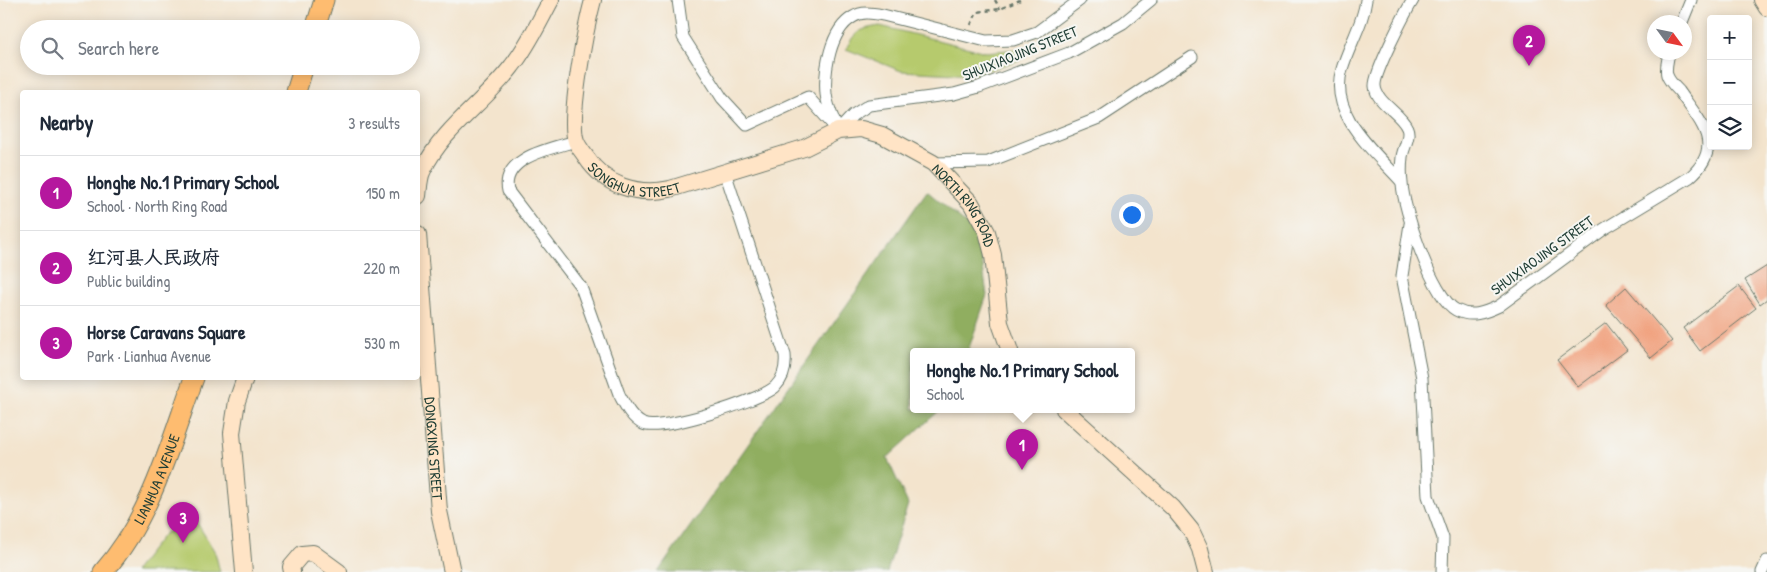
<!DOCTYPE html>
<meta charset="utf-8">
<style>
:root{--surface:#fff;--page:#f2f2f3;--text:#1f2937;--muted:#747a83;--line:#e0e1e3;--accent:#b5179e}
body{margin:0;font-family:"Patrick Hand","LXGW WenKai TC",sans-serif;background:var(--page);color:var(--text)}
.controls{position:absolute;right:15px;top:15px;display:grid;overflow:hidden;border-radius:5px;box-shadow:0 2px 12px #0003}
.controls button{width:45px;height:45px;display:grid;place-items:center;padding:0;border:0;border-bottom:1px solid var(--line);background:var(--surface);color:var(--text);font:25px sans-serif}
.compass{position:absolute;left:1647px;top:15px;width:45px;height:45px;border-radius:50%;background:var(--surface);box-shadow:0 2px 12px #0003;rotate:123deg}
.you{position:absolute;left:1131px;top:214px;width:18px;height:18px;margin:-12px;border:4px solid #fff;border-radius:50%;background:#1a73e8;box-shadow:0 0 0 8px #1a73e833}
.badge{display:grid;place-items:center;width:32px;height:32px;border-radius:50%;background:var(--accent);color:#fff;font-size:16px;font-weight:700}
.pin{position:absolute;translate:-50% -41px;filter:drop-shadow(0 1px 2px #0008)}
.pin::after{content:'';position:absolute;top:26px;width:18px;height:15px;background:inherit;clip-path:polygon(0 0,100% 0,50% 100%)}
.popup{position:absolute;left:910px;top:348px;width:225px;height:65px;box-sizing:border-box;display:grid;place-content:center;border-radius:5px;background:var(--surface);filter:drop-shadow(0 1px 4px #0005);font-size:16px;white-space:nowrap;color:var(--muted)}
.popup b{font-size:19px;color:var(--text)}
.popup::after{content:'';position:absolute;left:50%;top:100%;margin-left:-10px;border:10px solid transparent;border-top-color:var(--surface)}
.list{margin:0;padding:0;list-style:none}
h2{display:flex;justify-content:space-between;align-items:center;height:65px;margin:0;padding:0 20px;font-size:21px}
h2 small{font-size:16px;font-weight:400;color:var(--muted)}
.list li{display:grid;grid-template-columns:32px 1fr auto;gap:15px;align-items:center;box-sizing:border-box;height:75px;padding:0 20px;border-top:1px solid var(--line)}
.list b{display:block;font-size:19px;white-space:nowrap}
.list p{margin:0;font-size:16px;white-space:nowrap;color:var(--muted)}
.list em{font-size:16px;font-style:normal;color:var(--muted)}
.icon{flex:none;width:28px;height:28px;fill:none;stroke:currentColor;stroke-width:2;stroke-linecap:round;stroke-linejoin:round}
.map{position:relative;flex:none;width:1767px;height:572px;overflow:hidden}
.search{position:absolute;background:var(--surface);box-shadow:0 2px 12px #0003;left:20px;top:20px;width:400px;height:55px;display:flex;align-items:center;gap:12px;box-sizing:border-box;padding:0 18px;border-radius:28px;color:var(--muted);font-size:19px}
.panel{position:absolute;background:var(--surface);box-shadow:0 2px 12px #0003;left:20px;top:90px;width:400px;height:290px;border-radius:5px}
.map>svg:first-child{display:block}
.green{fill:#b6ca6d;stroke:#6a8450}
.forest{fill:#90ae60;stroke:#58764a}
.building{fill:#f1a380}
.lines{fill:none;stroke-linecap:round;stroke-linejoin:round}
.street-casing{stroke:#69776a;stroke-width:13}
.secondary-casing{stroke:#69776a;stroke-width:18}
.primary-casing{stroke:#69776a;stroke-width:21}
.path{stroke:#69776a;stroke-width:2.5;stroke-dasharray:4 4;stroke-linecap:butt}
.street{stroke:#fff;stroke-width:11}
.secondary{stroke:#ffe4c6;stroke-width:16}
.primary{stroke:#febc70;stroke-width:19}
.labels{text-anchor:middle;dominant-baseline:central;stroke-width:4;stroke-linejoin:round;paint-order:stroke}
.street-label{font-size:15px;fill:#1f3d34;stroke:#f6f6f2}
</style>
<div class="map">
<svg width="1767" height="572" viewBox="0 0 1767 572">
<rect width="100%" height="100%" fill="#f6f6f2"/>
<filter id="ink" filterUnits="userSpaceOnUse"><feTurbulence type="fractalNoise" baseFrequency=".02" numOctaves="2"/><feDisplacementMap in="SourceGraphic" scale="10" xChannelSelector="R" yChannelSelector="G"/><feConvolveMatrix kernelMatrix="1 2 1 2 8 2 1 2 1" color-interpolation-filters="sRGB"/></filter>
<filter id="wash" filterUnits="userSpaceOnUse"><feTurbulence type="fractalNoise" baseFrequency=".0096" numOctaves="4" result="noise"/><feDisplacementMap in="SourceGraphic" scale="20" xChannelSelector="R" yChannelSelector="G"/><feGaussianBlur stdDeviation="1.12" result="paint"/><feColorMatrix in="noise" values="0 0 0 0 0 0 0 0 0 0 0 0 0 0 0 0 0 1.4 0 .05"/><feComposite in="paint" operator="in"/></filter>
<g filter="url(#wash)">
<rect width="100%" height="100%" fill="#f3e4cd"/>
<g class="green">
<path d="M880,26l106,26 32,-3 3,7 -1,4 -46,15 -73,-4 -55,-22c9,-18 14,-20 34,-23z"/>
<polygon points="194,518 215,552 220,572 134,572 164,534"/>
</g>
<polygon class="forest" points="927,191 978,234 987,295 968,351 913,351 913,409 941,409 887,458 908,504 887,572 658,572"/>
<g id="blocks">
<g class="building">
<polygon points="1767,266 1767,299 1760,304 1745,280"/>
<polygon points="1739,286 1756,308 1700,351 1683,328"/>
<polygon points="1626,287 1672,341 1651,358 1606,305"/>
<polygon points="1606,323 1627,350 1578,387 1557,360"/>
</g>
</g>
</g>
<g filter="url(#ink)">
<use href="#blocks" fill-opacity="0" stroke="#69776a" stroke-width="1"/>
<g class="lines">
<defs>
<g id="street">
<polyline points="678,0 683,37 722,98 747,125 808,97 834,126"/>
<path d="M1366,0c-3,24 -17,45 -24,69 -14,45 32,82 59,112"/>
<path d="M1413,0c-8,13 -39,73 -38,86 1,17 26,27 32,42 4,9 -4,20 -5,29 -1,9 -1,18 0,26 1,26 31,115 54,127 15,8 28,3 43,-4l105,-77 86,-52c36,-32 10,-55 -11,-86 -4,-4 -10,-10 -12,-16 -2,-7 1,-15 2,-23"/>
<polyline points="1682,22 1691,0"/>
<path d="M838,131c-4,-11 -11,-25 -12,-37 -2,-23 4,-64 27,-77 9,-6 19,-4 30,-2l103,26 27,-1 24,-8 43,-32"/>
<polyline points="838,131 853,115 869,105 954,94 979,87 1069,53 1123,23 1151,0"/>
<path d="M576,141c-23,7 -76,16 -68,50l73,96 38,107c6,11 12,24 24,30 18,8 116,-23 132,-37 9,-9 11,-21 10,-32l-60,-183"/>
<polyline points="933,163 988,162 1099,118 1192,57"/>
<polyline points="1410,224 1402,276 1422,378 1428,496 1443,538 1442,572"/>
<polyline points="1762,572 1767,561"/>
</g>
<g id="secondary">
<path id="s1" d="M593,0c-7,26 -25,118 -17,141 2,6 7,11 10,16 19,29 51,39 84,32l134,-41 34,-17 23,-2 21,6 51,28 38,40 16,29 6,23 7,68 10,28"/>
<polyline points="1762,0 1767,8"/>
<path d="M418,196c1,-8 1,-19 5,-26 20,-42 62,-68 89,-104 16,-20 27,-44 39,-66"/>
<path id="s2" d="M418,234l21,277 13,61"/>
<polyline points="1064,409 1173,508 1191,530 1200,549 1206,572"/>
<polyline points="244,572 232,433 237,401 245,378"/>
<polyline points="292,572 291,567 302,554 313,553 339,572"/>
</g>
<g id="primary">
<polyline points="315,29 324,0"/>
<polyline points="296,92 304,66"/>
<path id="s3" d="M103,572c48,-54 67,-128 91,-194"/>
</g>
</defs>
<use href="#street" class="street-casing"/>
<use href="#secondary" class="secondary-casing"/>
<use href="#primary" class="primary-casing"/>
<g class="path">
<polyline points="995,0 1000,9"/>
<polyline points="971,25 977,12 1000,9 1020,0"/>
</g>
<use href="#street" class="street"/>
<use href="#secondary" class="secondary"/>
<use href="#primary" class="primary"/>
</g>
</g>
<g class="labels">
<g class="street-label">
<text transform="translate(1020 53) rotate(-22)">SHUIXIAOJING STREET</text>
<text stroke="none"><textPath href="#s1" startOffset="219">SONGHUA STREET</textPath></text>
<text stroke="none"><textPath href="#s1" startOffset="592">NORTH RING ROAD</textPath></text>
<text transform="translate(1542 255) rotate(-36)">SHUIXIAOJING STREET</text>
<text stroke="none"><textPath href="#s2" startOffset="215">DONGXING STREET</textPath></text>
<text stroke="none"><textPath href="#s3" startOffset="108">LIANHUA AVENUE</textPath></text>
</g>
</g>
</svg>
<div class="controls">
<button>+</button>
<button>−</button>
<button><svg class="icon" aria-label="layers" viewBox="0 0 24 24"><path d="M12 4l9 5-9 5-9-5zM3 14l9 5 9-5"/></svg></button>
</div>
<svg class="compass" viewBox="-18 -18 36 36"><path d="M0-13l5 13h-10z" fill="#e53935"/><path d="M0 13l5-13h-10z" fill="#747a83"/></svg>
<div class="you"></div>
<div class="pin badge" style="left:1022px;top:470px">1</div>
<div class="popup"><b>Honghe No.1 Primary School</b>School</div>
<div class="pin badge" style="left:1529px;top:66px">2</div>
<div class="pin badge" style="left:183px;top:543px">3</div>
<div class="search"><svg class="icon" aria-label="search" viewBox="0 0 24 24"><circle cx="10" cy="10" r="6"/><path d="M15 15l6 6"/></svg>Search here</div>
<section class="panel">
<h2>Nearby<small>3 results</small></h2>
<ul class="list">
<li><span class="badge">1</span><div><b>Honghe No.1 Primary School</b><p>School · North Ring Road</p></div><em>150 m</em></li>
<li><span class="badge">2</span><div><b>红河县人民政府</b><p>Public building</p></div><em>220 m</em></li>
<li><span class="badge">3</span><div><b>Horse Caravans Square</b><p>Park · Lianhua Avenue</p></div><em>530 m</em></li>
</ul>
</section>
</div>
